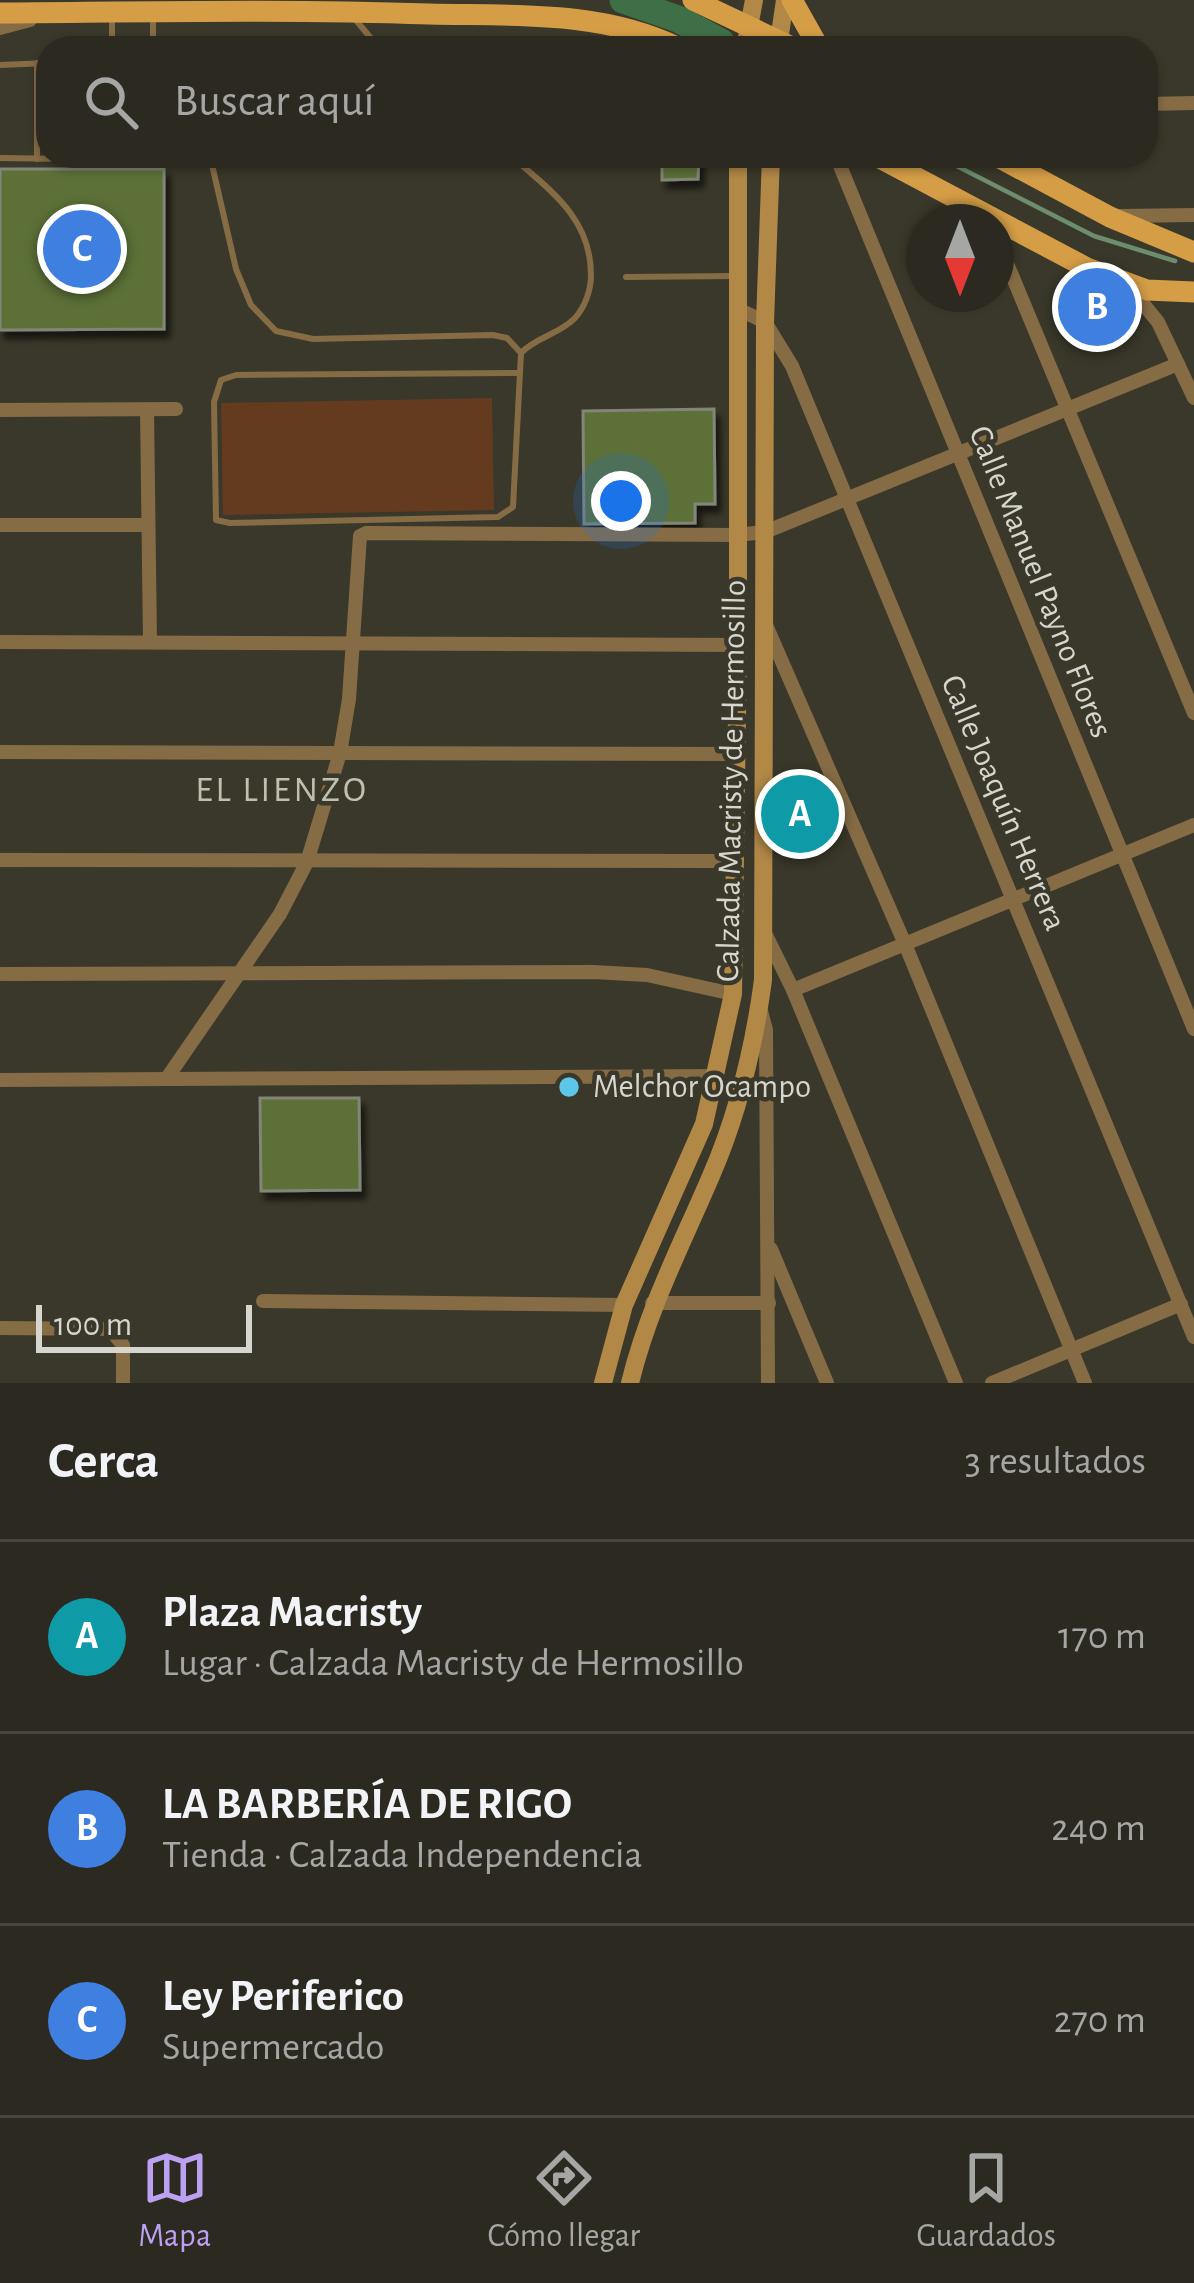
<!DOCTYPE html>
<html lang="es">
<meta charset="utf-8">
<style>
:root{--surface:#2c2a20;--page:#38362d;--text:#f1f3f6;--muted:#a6a7a5;--line:#48463e;--accent:#bca0f2}
body{margin:0;font-family:"Alegreya Sans",sans-serif;background:var(--page);color:var(--text)}
.compass{position:absolute;left:906px;top:204px;width:108px;height:108px;border-radius:50%;background:var(--surface);box-shadow:0 3px 9px #0004;rotate:180deg}
.scale{position:absolute;left:36px;bottom:30px;width:216px;box-sizing:border-box;padding-left:12px;border:6px solid #d7d6ce;border-top:0;font-size:33px;line-height:42px;white-space:nowrap;color:#d7d6ce;-webkit-text-stroke:9px #3a382a;paint-order:stroke}
.you{position:absolute;left:621px;top:501px;width:42px;height:42px;margin:-30px;border:9px solid #fff;border-radius:50%;background:#1a73e8;box-shadow:0 0 0 18px #1a73e833}
.badge{display:grid;place-items:center;width:78px;height:78px;border-radius:50%;background:var(--accent);color:#fff;font-size:39px;font-weight:700}
.pin{position:absolute;translate:-50% -50%;border:6px solid #fff;box-shadow:0 3px 12px #0006}
.list{margin:0;padding:0;list-style:none}
h2{display:flex;justify-content:space-between;align-items:center;height:156px;margin:0;padding:0 48px;font-size:51px}
h2 small{font-size:39px;font-weight:400;color:var(--muted)}
.list li{display:grid;grid-template-columns:78px 1fr auto;gap:36px;align-items:center;box-sizing:border-box;height:192px;padding:0 48px;border-top:3px solid var(--line)}
.list b{display:block;font-size:45px;white-space:nowrap}
.list p{margin:0;font-size:39px;white-space:nowrap;color:var(--muted)}
.list em{font-size:39px;font-style:normal;color:var(--muted)}
.icon{flex:none;width:66px;height:66px;fill:none;stroke:currentColor;stroke-width:2;stroke-linecap:round;stroke-linejoin:round}
.map{position:relative;flex:none;width:1194px;height:1383px;overflow:hidden}
.search{position:absolute;background:var(--surface);box-shadow:0 3px 9px #0004;left:36px;right:36px;top:36px;height:132px;display:flex;align-items:center;gap:30px;box-sizing:border-box;padding:0 42px;border-radius:36px;color:var(--muted);font-size:45px}
.sheet{height:732px;background:var(--surface)}
nav{display:flex;justify-content:space-around;align-items:center;box-sizing:border-box;height:168px;border-top:3px solid var(--line);background:var(--surface);font-size:33px;color:var(--muted)}
nav a{display:grid;justify-items:center;gap:6px}
nav .on{color:var(--accent)}
.map>svg:first-child{display:block}
.green{fill:#653b20}
.lines{fill:none;stroke-linecap:round;stroke-linejoin:round}
.stream{stroke:#6c8e6f;stroke-width:4.5}
.river{stroke:#3e6f46;stroke-width:27}
.building{fill:#5c6f37;stroke:#818678;stroke-width:3;filter:url(#shadow)}
.lane{stroke:#866c45;stroke-width:6}
.street{stroke:#866c45;stroke-width:14}
.secondary{stroke:#b28847;stroke-width:18}
.primary{stroke:#d49d46;stroke-width:21}
.poi-dot{fill:#5cc7e8;stroke:#3a382a;stroke-width:4.5}
.labels{text-anchor:middle;dominant-baseline:central;stroke-width:9;stroke-linejoin:round;paint-order:stroke}
.street-label{font-size:33px;fill:#d7d6ce;stroke:#3a382a}
.poi-label{font-size:33px;fill:#d7d6ce;stroke:#3a382a;text-anchor:start}
.neighbourhood-label{font-size:36px;letter-spacing:3px;fill:#c1bfae;stroke:#3a382a}
</style>
<div class="map">
<svg width="1194" height="1383" viewBox="0 0 1194 1383">
<defs>
<filter id="shadow"><feDropShadow dx="5" dy="8" stdDeviation="3" flood-color="#0009"/></filter>
</defs>
<rect width="100%" height="100%" fill="#3a382a"/>
<polygon class="green" points="492,398 494,510 223,515 221,403"/>
<g class="lines">
<polyline class="stream" points="937,156 1094,236 1175,261"/>
<polyline class="river" points="623,0 678,19 721,42"/>
</g>
<g class="building">
<polygon points="662,156 699,156 698,179 662,180"/>
<polygon points="0,169 164,169 164,329 0,330"/>
<polygon points="714,409 715,504 695,504 695,523 584,524 583,411"/>
<polygon points="800,789 812,820 789,827 791,807 785,794"/>
<polygon points="260,1098 359,1098 360,1190 261,1191"/>
</g>
<g class="lines">
<g class="lane">
<polyline points="355,19 379,48"/>
<polyline points="112,48 112,16"/>
<polyline points="153,48 153,16"/>
<polyline points="37,63 37,159"/>
<polyline points="0,65 48,63"/>
<polyline points="210,156 236,269 251,305 276,331 313,339 493,335 507,338 521,353"/>
<path d="M511,156c40,35 80,62 80,119 0,15 -6,32 -16,43 -15,16 -39,19 -54,35l-8,154 -15,10 -268,6 -14,-3 -2,-118 7,-22 15,-5 281,-2"/>
<polyline points="0,158 140,160 149,156"/>
<polyline points="626,277 734,276"/>
</g>
<g class="street">
<polyline points="0,28 30,20"/>
<polyline points="1146,104 1194,103"/>
<polyline points="836,156 1194,1029"/>
<polyline points="1121,216 1194,215"/>
<polyline points="996,237 1194,713"/>
<polyline points="1127,284 1158,322 1194,398"/>
<polyline points="738,309 765,322 792,366 1194,1337"/>
<polyline points="0,410 176,409"/>
<polyline points="147,410 150,642"/>
<polyline points="0,525 148,525"/>
<polyline points="766,625 905,944 1085,1383"/>
<polyline points="0,642 738,645"/>
<polyline points="0,752 736,754"/>
<polyline points="0,860 735,861"/>
<polyline points="766,935 793,990 956,1383"/>
<polyline points="0,974 593,972 647,975 733,994"/>
<polyline points="793,990 1194,825"/>
<polyline points="761,1011 766,1030 768,1383"/>
<polyline points="167,1078 280,914 307,862 340,753 349,699 360,536 366,533 736,535 765,532 1178,364"/>
<polyline points="0,1080 716,1076"/>
<polyline points="771,1249 827,1383"/>
<polyline points="263,1301 624,1305"/>
<polyline points="652,1303 769,1303"/>
<polyline points="0,1328 110,1329 123,1345 123,1383"/>
<polyline points="992,1383 1181,1304"/>
</g>
<g class="secondary">
<polyline points="745,48 754,0"/>
<polyline points="778,48 785,0"/>
<polyline points="603,1383 624,1305 704,1124 733,994 738,645 738,156"/>
<path d="M630,1383c18,-74 51,-137 81,-207 27,-62 43,-129 52,-196l2,-658 6,-166"/>
</g>
<g class="primary">
<polyline points="693,0 794,48"/>
<polyline points="792,0 819,48"/>
<path d="M0,13c143,-1 286,-4 429,1 85,2 172,-4 250,34"/>
<polyline points="876,156 1087,268 1147,290 1194,292"/>
<polyline points="996,156 1110,217 1194,252"/>
</g>
</g>
<circle class="poi-dot" cx="569" cy="1087" r="12"/>
<g class="labels">
<g class="street-label">
<text transform="translate(1040 582) rotate(68)">Calle Manuel Payno Flores</text>
<text transform="translate(732 781) rotate(-89)">Calzada Macristy de Hermosillo</text>
<text transform="translate(1003 803) rotate(67)">Calle Joaquín Herrera</text>
</g>
<g class="poi-label">
<text x="593" y="1087">Melchor Ocampo</text>
</g>
<g class="neighbourhood-label">
<text x="282" y="790">EL LIENZO</text>
</g>
</g>
</svg>
<svg class="compass" viewBox="-18 -18 36 36"><path d="M0-13l5 13h-10z" fill="#e53935"/><path d="M0 13l5-13h-10z" fill="#a6a7a5"/></svg>
<div class="scale">100 m</div>
<div class="you"></div>
<div class="pin badge" style="left:800px;top:814px;background:#0f9aa8">A</div>
<div class="pin badge" style="left:1097px;top:307px;background:#3f7fe0">B</div>
<div class="pin badge" style="left:82px;top:249px;background:#3f7fe0">C</div>
<div class="search"><svg class="icon" aria-label="search" viewBox="0 0 24 24"><circle cx="10" cy="10" r="6"/><path d="M15 15l6 6"/></svg>Buscar aquí</div>
</div>
<section class="sheet">
<h2>Cerca<small>3 resultados</small></h2>
<ul class="list">
<li><span class="badge" style="background:#0f9aa8">A</span><div><b>Plaza Macristy</b><p>Lugar · Calzada Macristy de Hermosillo</p></div><em>170 m</em></li>
<li><span class="badge" style="background:#3f7fe0">B</span><div><b>LA BARBERÍA DE RIGO</b><p>Tienda · Calzada Independencia</p></div><em>240 m</em></li>
<li><span class="badge" style="background:#3f7fe0">C</span><div><b>Ley Periferico</b><p>Supermercado</p></div><em>270 m</em></li>
</ul>
</section>
<nav>
<a class="on"><svg class="icon" aria-label="map" viewBox="0 0 24 24"><path d="M3 6l6-2 6 2 6-2v14l-6 2-6-2-6 2zM9 4v14M15 6v14"/></svg>Mapa</a>
<a><svg class="icon" aria-label="directions" viewBox="0 0 24 24"><path d="M12 3l9 9-9 9-9-9zM9 14v-3h6M13 9l2 2-2 2"/></svg>Cómo llegar</a>
<a><svg class="icon" aria-label="saved" viewBox="0 0 24 24"><path d="M7 4h10v16l-5-4-5 4z"/></svg>Guardados</a>
</nav>
